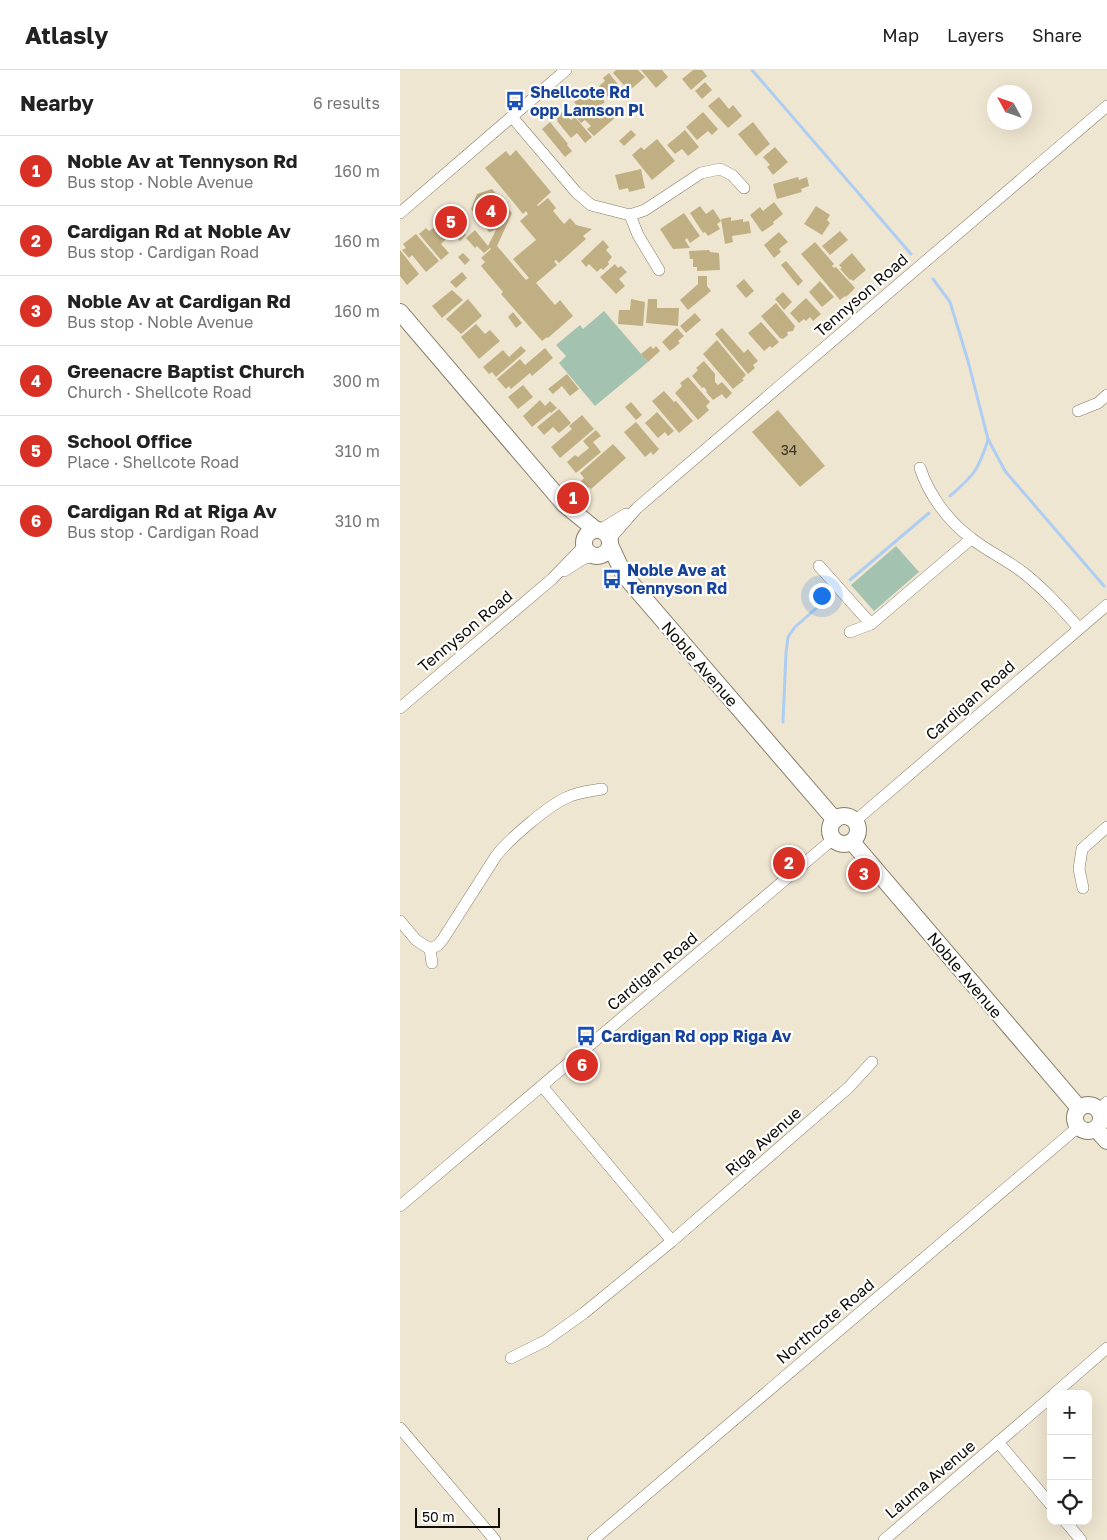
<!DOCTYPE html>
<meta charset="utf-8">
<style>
:root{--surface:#fff;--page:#f2f2f2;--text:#222;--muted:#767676;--line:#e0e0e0;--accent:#d93025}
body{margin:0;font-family:"Golos Text",sans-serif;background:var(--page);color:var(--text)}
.controls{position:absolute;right:15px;bottom:15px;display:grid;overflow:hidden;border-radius:10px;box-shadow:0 5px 20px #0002}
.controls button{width:45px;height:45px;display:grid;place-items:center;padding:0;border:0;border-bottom:1px solid var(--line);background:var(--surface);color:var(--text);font:25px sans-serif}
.compass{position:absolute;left:587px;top:15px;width:45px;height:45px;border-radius:50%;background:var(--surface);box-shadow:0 5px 20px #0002;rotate:310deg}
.scale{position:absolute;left:15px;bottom:12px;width:85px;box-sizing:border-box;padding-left:5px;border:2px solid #0f0c06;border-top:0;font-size:14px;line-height:18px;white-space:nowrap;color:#0f0c06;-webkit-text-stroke:4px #fff;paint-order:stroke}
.you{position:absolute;left:421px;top:525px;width:18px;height:18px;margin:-12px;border:4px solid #fff;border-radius:50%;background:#1a73e8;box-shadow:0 0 0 8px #1a73e833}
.badge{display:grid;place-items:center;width:32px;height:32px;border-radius:50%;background:var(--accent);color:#fff;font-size:16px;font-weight:700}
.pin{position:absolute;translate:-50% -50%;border:2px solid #fff;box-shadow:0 1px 5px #0006}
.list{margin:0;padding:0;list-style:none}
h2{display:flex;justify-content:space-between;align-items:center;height:65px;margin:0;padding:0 20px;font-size:21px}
h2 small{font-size:16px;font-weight:400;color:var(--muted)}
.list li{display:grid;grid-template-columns:32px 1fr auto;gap:15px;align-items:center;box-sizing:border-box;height:70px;padding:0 20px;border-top:1px solid var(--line)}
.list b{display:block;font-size:19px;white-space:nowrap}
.list p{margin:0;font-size:16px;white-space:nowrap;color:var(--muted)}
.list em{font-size:16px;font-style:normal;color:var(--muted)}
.icon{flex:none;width:28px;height:28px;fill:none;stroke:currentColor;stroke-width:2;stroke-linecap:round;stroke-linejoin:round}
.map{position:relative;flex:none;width:707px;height:1470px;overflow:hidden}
header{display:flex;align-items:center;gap:30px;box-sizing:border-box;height:70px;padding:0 25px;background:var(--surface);border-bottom:1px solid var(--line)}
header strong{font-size:24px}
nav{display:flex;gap:28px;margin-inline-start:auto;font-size:18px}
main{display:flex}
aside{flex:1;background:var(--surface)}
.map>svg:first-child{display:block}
.green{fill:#a4c2b0}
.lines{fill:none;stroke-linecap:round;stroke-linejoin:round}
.stream{stroke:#aecdf2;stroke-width:3}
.building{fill:#c1af84}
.street-casing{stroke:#847c69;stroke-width:12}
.secondary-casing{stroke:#847c69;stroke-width:18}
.street{stroke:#fff;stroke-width:11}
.secondary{stroke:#fff;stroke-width:16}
.labels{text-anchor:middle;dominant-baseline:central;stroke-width:4.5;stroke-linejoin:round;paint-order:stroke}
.number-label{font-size:14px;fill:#3c3526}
.transit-label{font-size:16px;font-weight:bold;fill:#164399;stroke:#fff;text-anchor:start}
.street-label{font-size:16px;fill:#0f0c06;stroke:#fff}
</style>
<header>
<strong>Atlasly</strong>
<nav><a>Map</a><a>Layers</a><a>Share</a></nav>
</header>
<main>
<aside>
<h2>Nearby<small>6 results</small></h2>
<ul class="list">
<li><span class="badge">1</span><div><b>Noble Av at Tennyson Rd</b><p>Bus stop · Noble Avenue</p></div><em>160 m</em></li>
<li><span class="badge">2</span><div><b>Cardigan Rd at Noble Av</b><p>Bus stop · Cardigan Road</p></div><em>160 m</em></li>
<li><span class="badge">3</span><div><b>Noble Av at Cardigan Rd</b><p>Bus stop · Noble Avenue</p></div><em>160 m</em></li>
<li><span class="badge">4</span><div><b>Greenacre Baptist Church</b><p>Church · Shellcote Road</p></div><em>300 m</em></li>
<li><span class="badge">5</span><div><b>School Office</b><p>Place · Shellcote Road</p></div><em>310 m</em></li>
<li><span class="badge">6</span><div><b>Cardigan Rd at Riga Av</b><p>Bus stop · Cardigan Road</p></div><em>310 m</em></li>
</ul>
</aside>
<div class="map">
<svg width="707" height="1470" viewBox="0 0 707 1470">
<rect width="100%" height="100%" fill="#efe6d1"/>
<g class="green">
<polygon points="204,241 248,292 195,336 159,293 166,286 156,275 180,255 183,259"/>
<polygon points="496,476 519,502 474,541 451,515"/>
</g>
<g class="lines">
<g class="stream">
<polyline points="352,0 511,184"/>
<polyline points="533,209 550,232 568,291 588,369 605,401 704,516"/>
<path d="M550,426c24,-21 28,-25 38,-56"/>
<polyline points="450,510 529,443"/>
<polyline points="383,652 386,583 388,567 395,557 429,527"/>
</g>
</g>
<g class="building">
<polygon points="216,0 238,0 245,7 229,21 213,3"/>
<polygon points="241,0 262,0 268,7 256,18"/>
<polygon points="293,0 302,0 307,6 291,20 282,9"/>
<polygon points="209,3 220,17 208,27 199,16 205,11 203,8"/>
<polygon points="305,12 312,20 302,29 295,21"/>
<polygon points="197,22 205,32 201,35 204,39 202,41 205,45 211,40 217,46 194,66 187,59 191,56 185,50 181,53 172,42 179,38 174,32 181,27 183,30 189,25 191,27"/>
<polygon points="319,27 329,39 333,35 342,46 328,58 308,36"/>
<polygon points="163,41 171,50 175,47 192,67 185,73 177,63 171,68 157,51 158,50 156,47"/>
<polygon points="303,42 318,59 312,65 308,61 297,70 286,57"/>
<polygon points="150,52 168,74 167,75 172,81 165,87 142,59"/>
<polygon points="353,52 370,74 356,86 338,64"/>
<polygon points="231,60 236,65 224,76 219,71"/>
<polygon points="285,60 299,77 288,86 282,79 275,84 267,75"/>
<polygon points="257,69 275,91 252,110 232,85 241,77 244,80"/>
<polygon points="375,77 388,92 373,105 367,97 370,95 363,87"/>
<polygon points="116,80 151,122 137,135 138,136 148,128 156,138 153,141 164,154 170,148 176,155 192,159 183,166 186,169 159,193 156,190 154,191 157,195 136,213 155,235 160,230 173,246 148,268 147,267 142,271 101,224 103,222 81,196 85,192 81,188 91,179 90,178 84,183 77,176 75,178 66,168 75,160 88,176 96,160 89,162 71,139 77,124 92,119 112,143 97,176 126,210 129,208 113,189 136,170 120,151 128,144 126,141 123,144 85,98 106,81 110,86"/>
<polygon points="241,99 245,118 229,122 228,118 219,120 215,105"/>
<polygon points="398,107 399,110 407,107 409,116 401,119 402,122 377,129 373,114"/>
<polygon points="374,132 383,144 373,152 374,154 362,162 350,145 360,137 363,141"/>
<polygon points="300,136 306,144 313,139 321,151 317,154 320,159 308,166 305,162 303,163 290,143"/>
<polygon points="416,136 430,145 427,150 430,153 422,165 404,154"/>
<polygon points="49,137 65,156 61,159 66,165 60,171 37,148"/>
<polygon points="284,143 300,166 290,173 287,168 285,170 290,178 273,179 260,159"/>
<polygon points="331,147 331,151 343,149 343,152 349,151 351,163 332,166 333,172 325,174 321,149"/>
<polygon points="35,157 46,169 41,174 49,183 41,190 19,164 26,158 29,161"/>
<polygon points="440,161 448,170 430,185 422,176"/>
<polygon points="379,162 388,172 379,179 381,182 374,188 364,175"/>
<polygon points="16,164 39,191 26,202 12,185 9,188 2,180 6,178 3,174"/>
<polygon points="203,170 209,177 206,180 212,187 208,192 209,194 203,200 201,198 197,202 189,194 186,197 181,191"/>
<polygon points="415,172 434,194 432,196 434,198 436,197 455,218 446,227 445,226 440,230 401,184"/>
<polygon points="0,180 19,204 7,215 0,206"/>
<polygon points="309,180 310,182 319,183 320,200 297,201 297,197 293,197 293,189 290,189 289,181"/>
<polygon points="63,183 70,190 65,195 58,187"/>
<polygon points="452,183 466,200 453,211 451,209 450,210 440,199 442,198 439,195"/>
<polygon points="386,191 403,211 398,216 381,195"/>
<polygon points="215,194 218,198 221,196 227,202 219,209 225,216 216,224 200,207"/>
<polygon points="62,202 67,208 56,218 50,212"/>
<polygon points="298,206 307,206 307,216 311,221 288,240 280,230 298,214"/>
<polygon points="344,209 354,221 346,228 336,216"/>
<polygon points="420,211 434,227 422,237 409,222"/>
<polygon points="52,220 63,230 42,248 32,236"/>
<polygon points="383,222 392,232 384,240 375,229"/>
<polygon points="406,228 421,244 413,251 410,247 406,251 404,249 399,253 390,243"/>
<polygon points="68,229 82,246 61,264 46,249"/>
<polygon points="231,229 245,232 243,256 218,254 219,240 230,240"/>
<polygon points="248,229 257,229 257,238 279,238 278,256 246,253"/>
<polygon points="376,233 395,256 393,261 387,262 388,265 383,269 380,268 361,246"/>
<polygon points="113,242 122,253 116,258 108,247"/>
<polygon points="295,243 301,250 286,263 280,256"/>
<polygon points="361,252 379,272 372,278 370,276 364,281 348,263"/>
<polygon points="76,254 85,264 90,260 100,271 79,289 61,267"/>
<polygon points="277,258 284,266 278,271 280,273 270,281 262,272"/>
<polygon points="322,258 344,283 348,279 358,291 353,295 355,298 348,304 315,264"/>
<polygon points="317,270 346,305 342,309 344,310 333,319 303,284"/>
<polygon points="121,276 126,281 96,307 92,302 89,304 83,297 103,280 109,287"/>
<polygon points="251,276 253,279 256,276 260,281 248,292 241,284"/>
<polygon points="145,278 153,288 132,306 130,303 111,319 109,316 106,319 97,309 120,289 125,295"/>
<polygon points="304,291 315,304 315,312 318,315 322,312 332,323 326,329 322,324 313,330 306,322 307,321 304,317 302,318 292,306 298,300 296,298"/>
<polygon points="167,304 179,319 170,326 162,316 153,324 148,319"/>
<polygon points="288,307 310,332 306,336 309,340 298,350 275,323 282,316 280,313"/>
<polygon points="123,315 133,327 118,339 108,327"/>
<polygon points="264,321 274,332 276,331 293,351 279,363 252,331"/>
<polygon points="140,330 145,336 150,331 157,338 151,343 150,342 132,357 123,346"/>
<polygon points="231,332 242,345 236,350 225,337"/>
<polygon points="159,339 171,353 159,363 153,357 144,365 137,357"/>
<polygon points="378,340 425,396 400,417 352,362"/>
<polygon points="257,342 274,361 268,366 265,362 258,368 245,353"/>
<polygon points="182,345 194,359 160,388 151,377 172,359 169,356"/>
<polygon points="236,352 259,379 253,385 251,382 245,387 224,362"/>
<polygon points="196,360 201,366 193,372 201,382 176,403 167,392 175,385 178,387 189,378 183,371"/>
<polygon points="213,374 226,388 191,419 189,417 188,418 181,411 184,408 180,403"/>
</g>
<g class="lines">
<defs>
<g id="street">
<polyline points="112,47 176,122 191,135 230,145 245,140 301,103 320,99 332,105 344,118"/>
<polyline points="0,143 166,0"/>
<polyline points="230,145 238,165 259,200"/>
<polyline points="678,341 698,333 707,325"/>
<path d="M520,398c9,27 28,53 51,70 17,14 37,22 54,36 20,16 37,35 54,54"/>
<polyline points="200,460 226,444"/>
<polyline points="209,470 237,438 707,36"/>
<polyline points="419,496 471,554"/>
<polyline points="164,501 183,489 193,486"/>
<polyline points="450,562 471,554 571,469"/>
<polyline points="0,638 152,509 184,476"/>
<polyline points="455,751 707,535"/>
<polyline points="683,818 679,799 682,779 707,757"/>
<polyline points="0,851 16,870 30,879 32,893"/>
<path d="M30,879l8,-4 5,-6 53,-83c12,-16 54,-52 72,-59 10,-5 23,-6 34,-8"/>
<polyline points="142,1016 272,1171"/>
<polyline points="698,1040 707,1032"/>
<polyline points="0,1136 433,769"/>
<polyline points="111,1288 145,1271 184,1243 272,1171 448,1018 472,992"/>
<polyline points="654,1324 707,1278"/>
<polyline points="0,1358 95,1470"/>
<polyline points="598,1372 651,1435"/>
<polyline points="665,1451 681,1470"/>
<polyline points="193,1470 678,1057"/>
<polyline points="484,1470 651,1327"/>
</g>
<g id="secondary">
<polyline points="0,242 164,434 196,460"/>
<circle cx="197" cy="473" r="13"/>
<polyline points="210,475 224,505 435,750"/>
<circle cx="444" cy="760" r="14"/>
<polyline points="452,772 679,1038"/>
<circle cx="688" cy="1048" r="13"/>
<polyline points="696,1059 707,1071"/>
</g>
</defs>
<use href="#street" class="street-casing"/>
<use href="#secondary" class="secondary-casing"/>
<use href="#street" class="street"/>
<use href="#secondary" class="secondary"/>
</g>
<defs>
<symbol id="bus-bare" viewBox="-9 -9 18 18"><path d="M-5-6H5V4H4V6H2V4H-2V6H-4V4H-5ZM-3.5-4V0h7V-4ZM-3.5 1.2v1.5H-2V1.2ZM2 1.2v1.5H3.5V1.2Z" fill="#1a4fb4" stroke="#fff" stroke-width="2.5" paint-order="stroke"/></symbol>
</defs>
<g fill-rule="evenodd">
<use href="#bus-bare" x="101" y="17" width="28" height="28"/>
<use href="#bus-bare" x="198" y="495" width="28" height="28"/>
<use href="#bus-bare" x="172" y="952" width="28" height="28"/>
</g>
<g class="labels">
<g class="number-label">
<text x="389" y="379">34</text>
</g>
<g class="transit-label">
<text x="130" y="22">Shellcote Rd<tspan x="130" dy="18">opp Lamson Pl</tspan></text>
<text x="227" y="500">Noble Ave at<tspan x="227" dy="18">Tennyson Rd</tspan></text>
<text x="201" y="966">Cardigan Rd opp Riga Av</text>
</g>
<g class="street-label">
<text transform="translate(461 225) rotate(-41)">Tennyson Road</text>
<text transform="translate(65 561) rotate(-40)">Tennyson Road</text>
<text transform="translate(300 594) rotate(49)">Noble Avenue</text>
<text transform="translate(570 630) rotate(-41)">Cardigan Road</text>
<text transform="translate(252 901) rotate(-40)">Cardigan Road</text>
<text transform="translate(565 905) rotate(50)">Noble Avenue</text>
<text transform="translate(363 1071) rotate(-41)">Riga Avenue</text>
<text transform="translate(425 1251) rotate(-40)">Northcote Road</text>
<text transform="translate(530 1409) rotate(-40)">Lauma Avenue</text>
</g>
</g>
</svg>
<div class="controls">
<button>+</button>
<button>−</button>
<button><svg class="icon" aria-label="locate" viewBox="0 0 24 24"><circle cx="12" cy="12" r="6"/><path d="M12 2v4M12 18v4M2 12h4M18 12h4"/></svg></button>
</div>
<svg class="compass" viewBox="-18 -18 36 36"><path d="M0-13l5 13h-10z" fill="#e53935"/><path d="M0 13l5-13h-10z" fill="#767676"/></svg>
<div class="scale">50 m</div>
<div class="you"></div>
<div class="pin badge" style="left:173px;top:428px">1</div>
<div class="pin badge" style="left:389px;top:793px">2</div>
<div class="pin badge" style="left:464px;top:804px">3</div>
<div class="pin badge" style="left:91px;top:141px">4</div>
<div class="pin badge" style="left:51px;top:152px">5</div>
<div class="pin badge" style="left:182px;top:995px">6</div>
</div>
</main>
